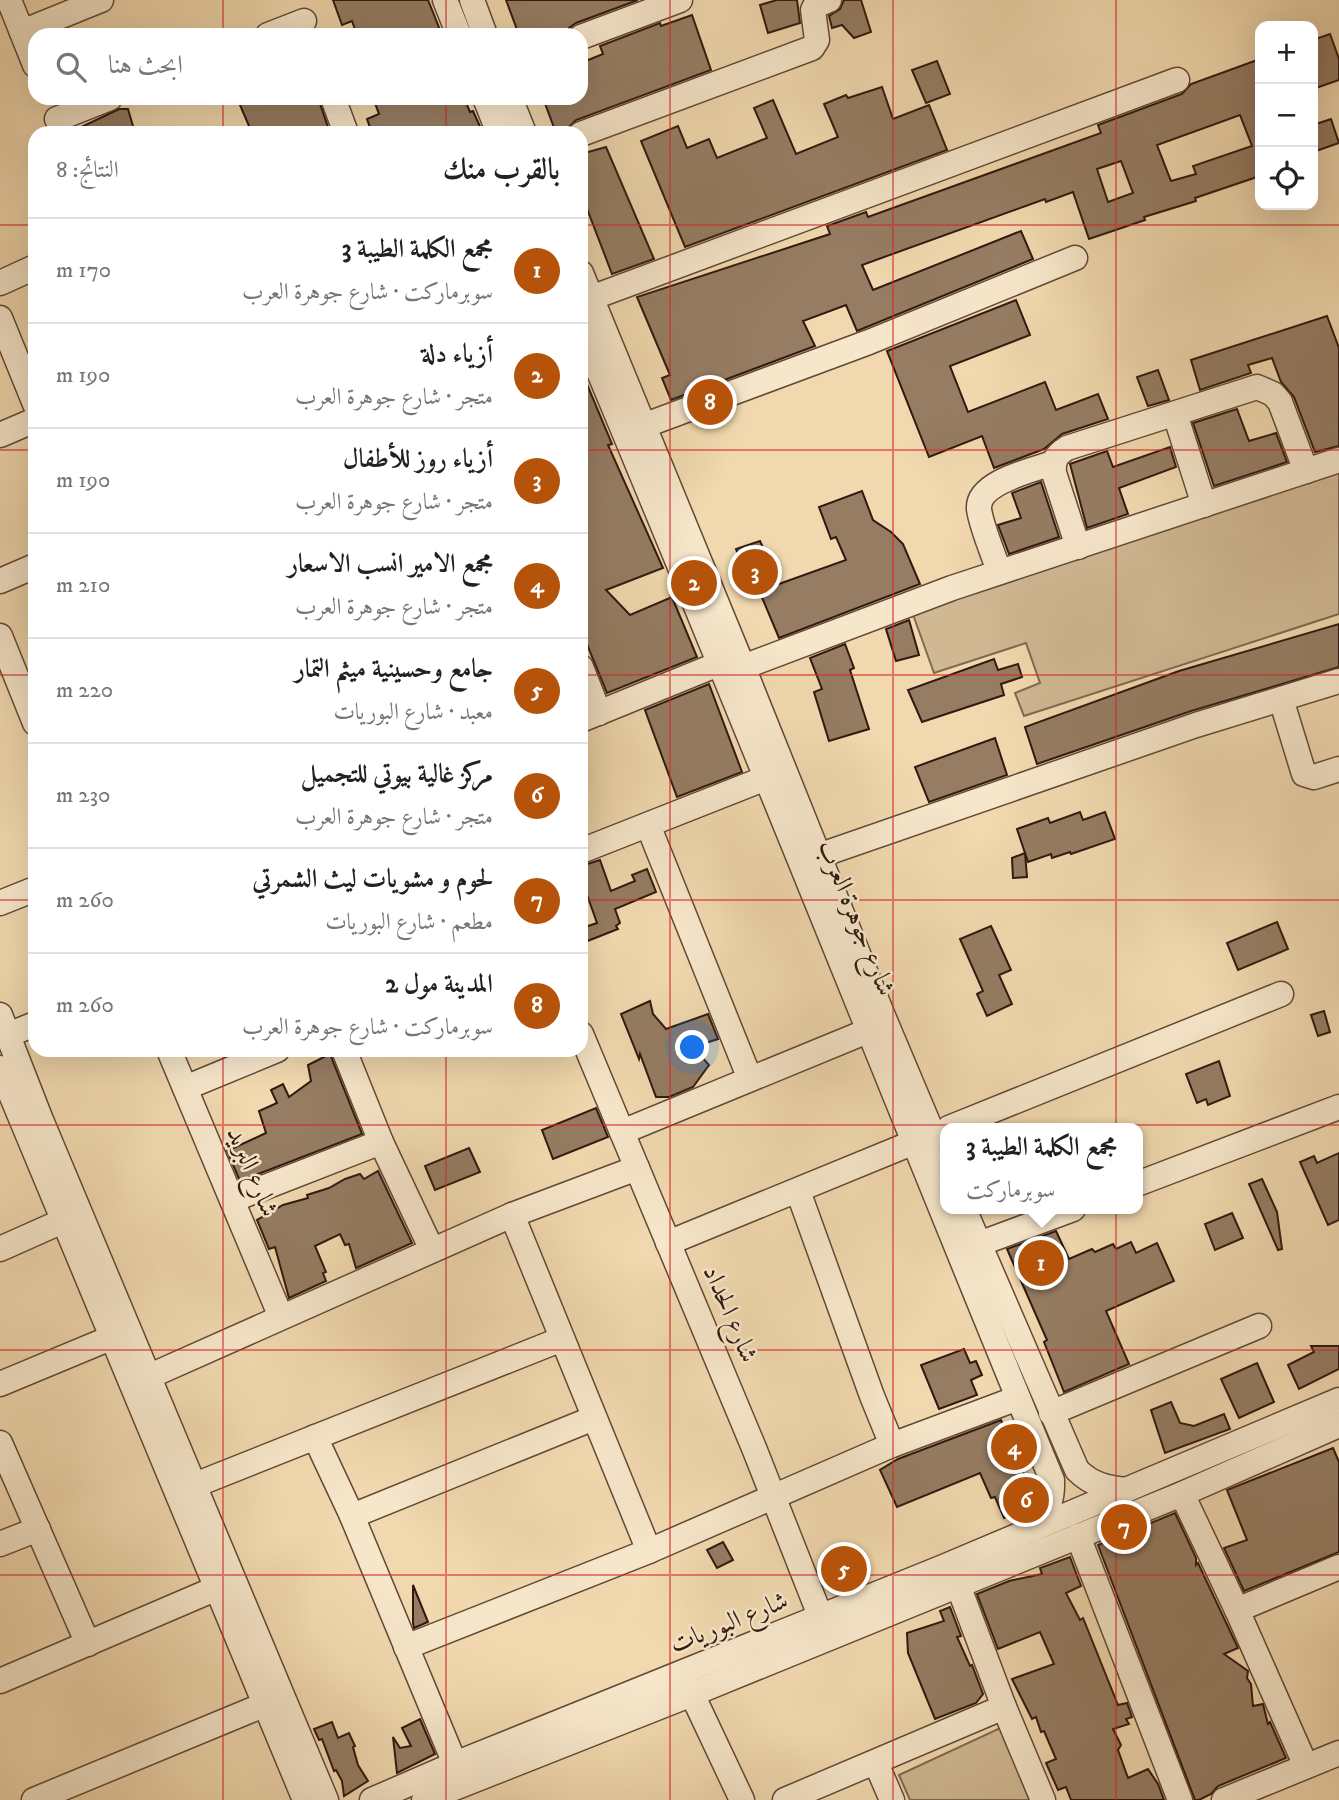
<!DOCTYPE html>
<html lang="ar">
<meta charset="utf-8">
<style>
:root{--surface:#fff;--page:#f6f6f6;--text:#222;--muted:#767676;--line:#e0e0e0;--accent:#b45309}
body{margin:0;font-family:"IM FELL DW Pica",Amiri,serif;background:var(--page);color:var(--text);direction:rtl}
.controls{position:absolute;right:21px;top:21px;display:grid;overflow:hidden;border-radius:14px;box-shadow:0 7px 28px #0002}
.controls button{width:63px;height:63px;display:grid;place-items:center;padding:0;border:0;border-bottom:2px solid var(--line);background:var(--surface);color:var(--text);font:35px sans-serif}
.you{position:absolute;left:693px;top:1048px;width:24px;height:24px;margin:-18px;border:5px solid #fff;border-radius:50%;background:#1a73e8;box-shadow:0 0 0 10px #1a73e833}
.badge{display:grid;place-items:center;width:46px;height:46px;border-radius:50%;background:var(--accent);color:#fff;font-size:23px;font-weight:700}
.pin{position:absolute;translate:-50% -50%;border:4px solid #fff;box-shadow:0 2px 7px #0006}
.popup{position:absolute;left:940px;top:1123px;width:203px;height:91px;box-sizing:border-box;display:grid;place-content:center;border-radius:14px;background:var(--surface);filter:drop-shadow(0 2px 5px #0005);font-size:23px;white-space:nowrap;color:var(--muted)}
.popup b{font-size:26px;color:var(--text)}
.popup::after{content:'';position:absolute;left:50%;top:100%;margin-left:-14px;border:14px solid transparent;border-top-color:var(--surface)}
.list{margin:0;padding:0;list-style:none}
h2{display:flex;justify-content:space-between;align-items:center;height:91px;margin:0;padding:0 28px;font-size:30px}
h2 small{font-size:23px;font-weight:400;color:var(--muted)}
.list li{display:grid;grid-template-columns:46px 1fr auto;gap:21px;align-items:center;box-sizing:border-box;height:105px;padding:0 28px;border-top:2px solid var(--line)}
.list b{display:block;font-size:26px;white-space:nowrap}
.list p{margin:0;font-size:23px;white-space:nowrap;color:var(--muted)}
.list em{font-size:23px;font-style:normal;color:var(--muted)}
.icon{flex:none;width:38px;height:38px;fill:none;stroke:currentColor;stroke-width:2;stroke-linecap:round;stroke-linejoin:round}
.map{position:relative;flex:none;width:1339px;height:1800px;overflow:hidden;direction:ltr}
.search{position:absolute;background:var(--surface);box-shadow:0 7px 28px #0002;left:28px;top:28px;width:560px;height:77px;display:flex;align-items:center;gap:18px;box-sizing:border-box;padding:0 24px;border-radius:21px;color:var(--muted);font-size:26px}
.panel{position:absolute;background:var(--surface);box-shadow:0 7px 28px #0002;left:28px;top:126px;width:560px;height:931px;border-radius:21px;direction:rtl}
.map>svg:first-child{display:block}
.green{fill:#d0b893;stroke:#806851;stroke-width:2}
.building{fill:#957c62;stroke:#31190f;stroke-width:2;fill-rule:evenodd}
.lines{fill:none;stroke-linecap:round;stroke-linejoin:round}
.minor-casing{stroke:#614937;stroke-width:27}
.minor{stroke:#f6e6ca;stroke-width:24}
.grid{fill:none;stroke:#d62828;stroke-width:2;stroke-opacity:0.55}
.labels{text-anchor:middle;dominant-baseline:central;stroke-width:5;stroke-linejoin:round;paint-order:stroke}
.street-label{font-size:26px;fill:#31190f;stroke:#f6e6ca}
</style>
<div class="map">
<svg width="1339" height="1800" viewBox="0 0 1339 1800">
<rect width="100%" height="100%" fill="#f1d8ae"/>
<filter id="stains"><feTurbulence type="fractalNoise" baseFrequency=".00286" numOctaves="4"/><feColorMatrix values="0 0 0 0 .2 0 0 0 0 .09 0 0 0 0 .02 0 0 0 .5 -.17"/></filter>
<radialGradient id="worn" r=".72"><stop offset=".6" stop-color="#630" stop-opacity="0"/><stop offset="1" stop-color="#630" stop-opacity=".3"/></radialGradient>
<g class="green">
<polygon points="1339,467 1339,614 1024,716 1015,693 1040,683 1026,643 934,673 911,609"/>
<polygon points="1011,1723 1042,1800 910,1800 899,1775"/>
</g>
<g class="building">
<polygon points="333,0 428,0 442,35 357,35 352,21 342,25"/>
<polygon points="506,0 638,0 576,23 569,28 566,35 519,35"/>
<polygon points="777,0 797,0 800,23 768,33 760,5"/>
<polygon points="844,0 861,0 871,32 854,38 842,25 832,28 829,16 840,9"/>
<polygon points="692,15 711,70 576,120 567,129 556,133 543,98 581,98 581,63 603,54 600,46 660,23 661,26"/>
<polygon points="1330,34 1339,59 1339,80 1313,89 1313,40"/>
<path d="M1260,59v117l-65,22 1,3 -52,16 1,3 -56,19 -16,-47 -27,10 -1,-3 -183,66 11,25 148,-59 12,28 -176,72 -11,-26 -43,16 12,25 -144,54 -9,-22 8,-3 -33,-78 193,-63 -3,-8 39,-14 2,5 233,-84 -3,-8 84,-31 9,-10zM1240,115l12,31 -59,20 3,8 -25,7 -14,-36zM1121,161l12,32 -25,9 -11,-33z"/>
<polygon points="937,61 950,94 926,103 912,70"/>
<polygon points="882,87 893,119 929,105 947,150 685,247 641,141 678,126 687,148 709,139 717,158 767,138 754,108 773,100 796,154 838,137 824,104 846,95 848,98"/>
<polygon points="237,98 318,98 330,133 252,133"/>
<polygon points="373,98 464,98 470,112 473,111 483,133 372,133 367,119 379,114"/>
<polygon points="119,109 128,109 135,133 69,133"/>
<polygon points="1331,119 1339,143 1313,152 1313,125"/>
<polygon points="606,147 654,259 612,274 581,193 581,154"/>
<polygon points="1016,300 1030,335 950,366 968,412 1045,382 1056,410 1098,394 1108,419 1062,434 1044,449 994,468 982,436 929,457 887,351"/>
<polygon points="1327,316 1339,348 1339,446 1315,452 1294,397 1281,382 1272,358 1248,365 1251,373 1200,390 1191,360"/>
<polygon points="581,370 612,444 608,445 663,568 606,590 630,615 672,597 697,657 607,693 581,630"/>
<polygon points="1158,370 1169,400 1148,406 1137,377"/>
<polygon points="1237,409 1249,441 1276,433 1287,462 1214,486 1193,423"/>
<polygon points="1170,447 1176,467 1119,488 1128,514 1087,528 1070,464 1107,451 1113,467"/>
<polygon points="1041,482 1059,537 1009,554 998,525 1021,518 1012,493"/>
<polygon points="862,491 873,520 891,532 903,544 920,584 779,638 758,588 753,590 736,549 760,541 779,584 846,560 836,537 831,539 819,507"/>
<polygon points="909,620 919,655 896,661 886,629"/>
<polygon points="1339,624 1339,667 1191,711 1037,764 1025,727 1179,671"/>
<polygon points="845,644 854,668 850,670 869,729 829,741 814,692 822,689 810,658"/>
<polygon points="994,659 998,670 1018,664 1022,677 1001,684 1004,695 922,722 908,690"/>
<polygon points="709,684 742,772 677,797 645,710"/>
<polygon points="995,738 1007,775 929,802 915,767"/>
<polygon points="1080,812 1083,820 1105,812 1115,839 1071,854 1070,852 1052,858 1051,854 1028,862 1017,829 1048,818 1050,823"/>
<polygon points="1025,853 1027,877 1013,878 1012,858"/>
<polygon points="600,860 611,891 635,881 632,875 647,869 656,892 615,909 620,923 616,926 618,929 585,942 585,927 597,923 586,892 581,893 581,866"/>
<polygon points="1277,922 1288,949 1238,970 1227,943"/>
<polygon points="991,926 1011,970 999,975 1012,1004 987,1016 977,994 983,991 960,939"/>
<polygon points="650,1001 653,1014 666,1029 708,1014 718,1039 693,1047 709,1065 693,1087 669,1097 656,1097 640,1054 639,1059 621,1014"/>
<polygon points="1324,1011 1330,1032 1318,1036 1311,1015"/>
<polygon points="330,1054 362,1134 240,1181 227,1151 266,1133 259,1111 277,1103 271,1090 283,1084 289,1097 311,1081 308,1065"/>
<polygon points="1219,1061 1230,1096 1208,1105 1206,1099 1197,1103 1186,1074"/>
<polygon points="596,1108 608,1137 553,1159 542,1130"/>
<polygon points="469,1148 480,1172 435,1190 425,1166"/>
<polygon points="1339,1153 1339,1220 1328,1225 1300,1162 1314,1156 1317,1163"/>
<polygon points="378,1171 412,1243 356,1268 349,1244 345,1245 340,1234 315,1246 326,1272 323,1273 326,1281 289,1298 275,1247 269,1249 257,1220 283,1205 308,1198 307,1195 329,1188 345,1179 360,1174 364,1179"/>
<polygon points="1262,1179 1277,1212 1282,1249 1278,1250 1249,1184"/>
<polygon points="1232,1213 1243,1238 1215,1250 1205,1224"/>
<polygon points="1056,1231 1069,1259 1092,1249 1095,1252 1113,1244 1116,1249 1131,1242 1136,1253 1157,1243 1174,1281 1106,1311 1129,1364 1064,1392 1044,1342 1047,1340 1007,1249"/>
<polygon points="1311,1346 1339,1346 1339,1369 1299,1389 1288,1365 1314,1352"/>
<polygon points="964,1349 970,1363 976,1361 982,1375 971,1380 977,1395 939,1409 921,1365"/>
<polygon points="1257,1363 1274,1402 1239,1418 1221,1379"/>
<polygon points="1171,1402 1180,1423 1194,1426 1224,1414 1230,1429 1165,1453 1151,1410"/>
<polygon points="1001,1420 1035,1500 1031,1507 1004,1518 995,1497 991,1498 980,1473 897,1507 880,1470 898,1459"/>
<polygon points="1333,1448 1339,1462 1339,1552 1244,1591 1224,1548 1247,1540 1227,1490"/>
<polygon points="1175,1513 1196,1558 1196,1565 1198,1563 1238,1648 1224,1654 1248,1671 1247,1678 1251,1684 1253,1706 1263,1704 1268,1724 1270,1722 1286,1758 1218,1786 1211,1794 1199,1800 1195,1800 1098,1545"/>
<polygon points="723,1542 733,1560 717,1568 707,1550"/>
<polygon points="1070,1557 1081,1586 1066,1593 1080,1620 1083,1618 1118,1705 1127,1703 1132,1717 1126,1719 1129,1724 1113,1729 1121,1745 1118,1750 1128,1778 1148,1769 1158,1784 1164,1800 1071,1800 1066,1787 1058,1790 1046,1763 1056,1759 1044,1731 1041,1732 1036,1717 1032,1719 1012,1679 1054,1664 1040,1632 998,1649 977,1594 1009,1581 1042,1574 1040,1568"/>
<polygon points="413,1585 428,1622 414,1628 413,1623"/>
<polygon points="950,1607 961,1636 957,1637 970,1666 972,1665 983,1694 976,1703 935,1719 908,1653 907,1633 944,1621 940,1611"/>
<polygon points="420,1719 435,1754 397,1773 393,1737 400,1748 411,1746 402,1728"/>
<polygon points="332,1722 338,1738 349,1733 355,1746 353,1747 358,1765 368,1781 344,1796 342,1781 336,1770 334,1771 322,1739 319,1740 314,1729"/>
</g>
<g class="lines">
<defs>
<g id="minor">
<polyline points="9,0 35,65"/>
<polyline points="445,0 459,35"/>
<polyline points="472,0 485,35"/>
<polyline points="22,32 101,0"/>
<polyline points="268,35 304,21"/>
<polyline points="581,37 680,0"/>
<polyline points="333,98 346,133"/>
<polyline points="485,98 499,133"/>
<polyline points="510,98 524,133"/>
<polyline points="57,119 110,98"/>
<polyline points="581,134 812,48 817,40 813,10 815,6 829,0"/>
<polyline points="581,273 743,667 883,1016 945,1163"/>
<polyline points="0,283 35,267"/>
<polyline points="591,298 1177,80"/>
<polyline points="0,318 35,404"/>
<path d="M581,329c161,382 313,768 471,1151 1,22 -5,32 -18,49"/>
<polyline points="1175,414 1204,505"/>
<polyline points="643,426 869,342 1075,258"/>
<polyline points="0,435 35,420"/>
<path d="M1078,547l-24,-74c-1,-13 2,-18 13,-25l190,-61 16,7 7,8 26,69"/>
<path d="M999,572c-5,-17 -18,-46 -20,-63 -2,-27 54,-39 74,-46"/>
<polyline points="0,581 35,566"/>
<polyline points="0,636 35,723"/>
<polyline points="581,667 599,713"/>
<polyline points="743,667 952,588 1339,460"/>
<polyline points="1281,699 1304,774 1314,777 1339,769"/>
<polyline points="581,720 721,663"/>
<polyline points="648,825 750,1079"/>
<polyline points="581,851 766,778"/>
<polyline points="818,856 1196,725 1339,681"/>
<polyline points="0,903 35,889"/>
<polyline points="0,1015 41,1120 326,1800"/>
<polyline points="581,1034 754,1448 821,1618"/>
<polyline points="8,1035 35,1024"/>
<polyline points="169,1050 281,1317"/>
<polyline points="344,1050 381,1142 432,1250"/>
<polyline points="0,1068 305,1800"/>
<polyline points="185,1088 277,1050"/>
<polyline points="949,1128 1281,994"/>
<polyline points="622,1132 870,1030"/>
<polyline points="1137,1184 1339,1107"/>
<polyline points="798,1191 872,1396 892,1445"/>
<polyline points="232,1200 381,1142"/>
<path d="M964,1209l113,261c15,15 30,18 50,20"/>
<polyline points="512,1215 649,1551"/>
<polyline points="668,1243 912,1143"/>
<polyline points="979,1244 1073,1209"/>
<polyline points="0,1249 65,1220"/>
<polyline points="150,1376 512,1215 637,1168"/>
<polyline points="0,1384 113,1337"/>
<polyline points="1051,1413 1259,1326"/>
<polyline points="315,1437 352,1516 455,1764"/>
<polyline points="0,1443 88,1644"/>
<polyline points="195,1485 562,1339"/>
<polyline points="1182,1494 1237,1610 1306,1766"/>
<polyline points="352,1516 594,1418"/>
<polyline points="1078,1536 1180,1800"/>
<polyline points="0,1544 38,1529"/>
<polyline points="958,1585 1004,1707 1043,1800"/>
<polyline points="1237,1610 1339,1567"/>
<polyline points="406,1647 649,1551 892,1445 1018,1398"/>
<polyline points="0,1681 217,1588"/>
<polyline points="682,1683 692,1694 742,1800"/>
<polyline points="876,1763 892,1800"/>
<polyline points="34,1800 266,1704"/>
<polyline points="372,1800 455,1764 941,1568 1339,1400"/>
<polyline points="424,1800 692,1694 1182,1494 1339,1425"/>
<polyline points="785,1800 1004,1707"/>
<polyline points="1224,1800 1339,1753"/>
</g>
</defs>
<use href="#minor" class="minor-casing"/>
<use href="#minor" class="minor"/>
</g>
<path class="grid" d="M223,0v35M446,0v35M670,0v1800M893,0v1800M1116,0v1800M223,98v35M446,98v35M0,225h35M581,225h758M0,450h35M581,450h758M0,675h35M581,675h758M0,900h35M581,900h758M223,1050v750M446,1050v750M0,1125h1339M0,1350h1339M0,1575h1339"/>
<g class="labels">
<g class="street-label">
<text transform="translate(856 918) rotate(68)">شارع جوهرة العرب</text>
<text transform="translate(252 1172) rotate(67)">شارع البريد</text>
<text transform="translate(730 1314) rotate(67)">شارع الحداد</text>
<text transform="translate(729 1623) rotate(-22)">شارع البوريات</text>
</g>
</g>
<rect width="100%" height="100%" filter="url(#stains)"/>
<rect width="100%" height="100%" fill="url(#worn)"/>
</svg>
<div class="controls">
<button>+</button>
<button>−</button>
<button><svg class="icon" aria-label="locate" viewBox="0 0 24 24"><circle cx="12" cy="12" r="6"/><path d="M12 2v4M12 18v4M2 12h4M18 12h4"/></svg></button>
</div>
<div class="you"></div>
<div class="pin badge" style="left:1041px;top:1263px">1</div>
<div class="popup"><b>مجمع الكلمة الطيبة 3</b>سوبرماركت</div>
<div class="pin badge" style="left:694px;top:583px">2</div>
<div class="pin badge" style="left:755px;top:572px">3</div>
<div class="pin badge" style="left:1014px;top:1447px">4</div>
<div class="pin badge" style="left:844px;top:1569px">5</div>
<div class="pin badge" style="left:1026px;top:1500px">6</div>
<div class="pin badge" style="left:1124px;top:1527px">7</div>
<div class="pin badge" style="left:710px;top:402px">8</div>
<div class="search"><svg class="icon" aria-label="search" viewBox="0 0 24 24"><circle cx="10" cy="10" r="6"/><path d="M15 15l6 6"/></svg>ابحث هنا</div>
<section class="panel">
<h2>بالقرب منك<small>النتائج: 8</small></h2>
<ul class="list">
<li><span class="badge">1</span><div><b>مجمع الكلمة الطيبة 3</b><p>سوبرماركت · شارع جوهرة العرب</p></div><em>170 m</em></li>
<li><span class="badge">2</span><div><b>أزياء دلة</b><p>متجر · شارع جوهرة العرب</p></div><em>190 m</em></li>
<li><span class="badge">3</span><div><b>أزياء روز للأطفال</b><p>متجر · شارع جوهرة العرب</p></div><em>190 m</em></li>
<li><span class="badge">4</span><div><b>مجمع الامير انسب الاسعار</b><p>متجر · شارع جوهرة العرب</p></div><em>210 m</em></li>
<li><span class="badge">5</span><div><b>جامع وحسينية ميثم التمار</b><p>معبد · شارع البوريات</p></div><em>220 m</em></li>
<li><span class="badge">6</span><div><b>مركز غالية بيوتي للتجميل</b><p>متجر · شارع جوهرة العرب</p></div><em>230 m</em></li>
<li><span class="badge">7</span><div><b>لحوم و مشويات ليث الشمرتي</b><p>مطعم · شارع البوريات</p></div><em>260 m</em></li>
<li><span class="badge">8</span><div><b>المدينة مول 2</b><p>سوبرماركت · شارع جوهرة العرب</p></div><em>260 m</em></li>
</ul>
</section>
</div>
